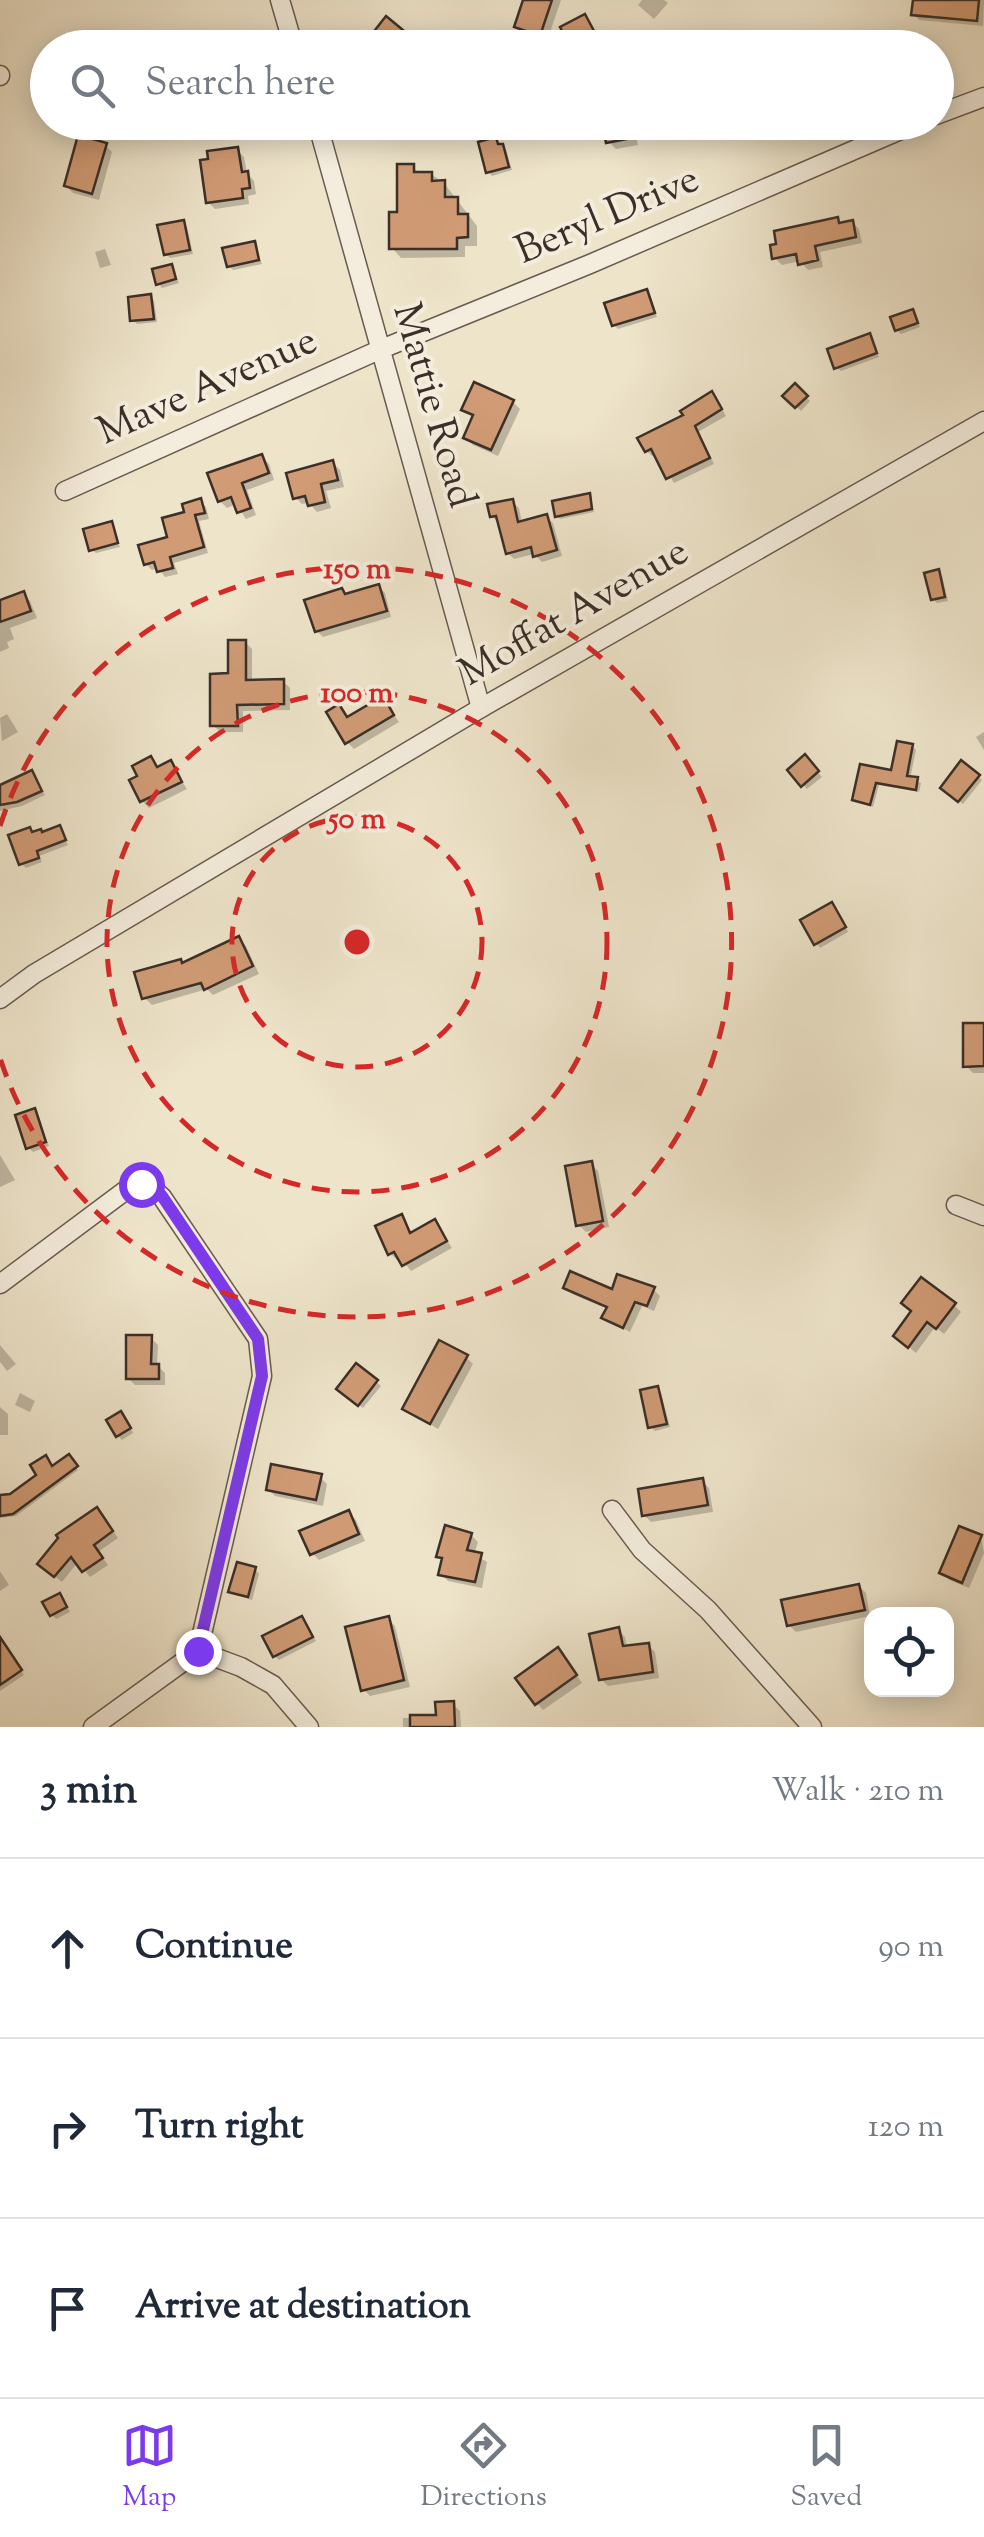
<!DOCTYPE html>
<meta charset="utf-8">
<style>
:root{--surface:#fff;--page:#f6f6f7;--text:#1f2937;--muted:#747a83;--line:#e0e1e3;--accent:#7c3aed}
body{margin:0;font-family:"Sorts Mill Goudy",serif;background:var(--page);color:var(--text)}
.controls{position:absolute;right:30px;bottom:30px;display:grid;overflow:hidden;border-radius:20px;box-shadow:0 5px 25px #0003}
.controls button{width:90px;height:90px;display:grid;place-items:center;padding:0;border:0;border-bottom:2px solid var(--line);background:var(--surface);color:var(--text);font:50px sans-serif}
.stop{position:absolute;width:30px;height:30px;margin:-22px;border:8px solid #7c3aed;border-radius:50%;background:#fff}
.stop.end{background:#7c3aed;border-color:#fff;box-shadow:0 2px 10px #0008}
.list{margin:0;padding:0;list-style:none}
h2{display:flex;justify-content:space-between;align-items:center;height:130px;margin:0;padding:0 40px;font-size:42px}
h2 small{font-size:32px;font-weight:400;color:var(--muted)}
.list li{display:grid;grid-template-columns:65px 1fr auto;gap:30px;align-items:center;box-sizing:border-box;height:180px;padding:0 40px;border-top:2px solid var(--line)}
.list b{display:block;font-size:38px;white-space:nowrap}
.list em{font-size:32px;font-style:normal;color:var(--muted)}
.icon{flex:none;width:55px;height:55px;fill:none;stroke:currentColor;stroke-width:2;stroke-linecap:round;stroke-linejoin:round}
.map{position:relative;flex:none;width:984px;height:1727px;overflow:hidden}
.search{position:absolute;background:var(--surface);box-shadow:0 5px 25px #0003;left:30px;right:30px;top:30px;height:110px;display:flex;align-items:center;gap:25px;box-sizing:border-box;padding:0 35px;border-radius:55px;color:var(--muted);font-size:38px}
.sheet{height:670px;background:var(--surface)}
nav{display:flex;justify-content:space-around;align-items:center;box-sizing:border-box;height:140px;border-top:2px solid var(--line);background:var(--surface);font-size:28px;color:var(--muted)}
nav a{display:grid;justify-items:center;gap:5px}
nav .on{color:var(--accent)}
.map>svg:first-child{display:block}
.shadow{fill:#0003}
.building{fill:#d09b75;stroke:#3b2f28;stroke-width:2.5}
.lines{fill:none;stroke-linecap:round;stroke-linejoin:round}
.minor-casing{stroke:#685c50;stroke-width:21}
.minor{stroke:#f4eddd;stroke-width:18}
.route{stroke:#7c3aed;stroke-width:12}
.ring{fill:none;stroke:#d62828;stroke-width:5;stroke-dasharray:18 12}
.labels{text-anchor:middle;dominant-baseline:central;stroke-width:8;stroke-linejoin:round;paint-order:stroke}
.street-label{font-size:40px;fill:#3b2f28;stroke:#f4eddd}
.centre{fill:#d62828;stroke:#f4eddd;stroke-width:5}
.ring-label{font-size:30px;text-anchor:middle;font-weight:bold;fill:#d62828;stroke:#f4eddd;stroke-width:8;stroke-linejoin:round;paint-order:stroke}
</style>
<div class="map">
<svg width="984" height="1727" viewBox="0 0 984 1727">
<rect width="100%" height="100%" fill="#eee4ca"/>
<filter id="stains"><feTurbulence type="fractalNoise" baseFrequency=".002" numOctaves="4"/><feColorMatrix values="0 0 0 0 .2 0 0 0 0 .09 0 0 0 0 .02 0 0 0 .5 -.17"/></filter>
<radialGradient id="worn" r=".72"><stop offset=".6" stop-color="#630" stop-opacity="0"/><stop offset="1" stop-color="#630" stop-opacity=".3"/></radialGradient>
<g class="shadow">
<polygon points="526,0 561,0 547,41 524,34 517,27"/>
<polygon points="642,0 664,0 668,3 654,19 638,5"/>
<polygon points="915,0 984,0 983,26 919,20 913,14"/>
<polygon points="386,20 415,44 412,48 364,48"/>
<polygon points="589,22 597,36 587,41 591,48 574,48"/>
<polygon points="770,45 820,47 820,48 769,48"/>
<polygon points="605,122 663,122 664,131 636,136 638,145 616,149 609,142"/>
<polygon points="496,139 506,150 512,170 492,176 488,171"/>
<polygon points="105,145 112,152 99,200 73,193 66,186"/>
<polygon points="237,150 244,157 247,173 254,181 256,194 248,196 249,204 215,209 208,202"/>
<polygon points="413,167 421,175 431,174 444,183 477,226 477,246 465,246 465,257 401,258 392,248"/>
<polygon points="837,220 842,225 852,222 859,229 862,243 820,252 823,267 808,270 800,261 782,265 775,258 779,246"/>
<polygon points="183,223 187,227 193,254 170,258 166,254"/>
<polygon points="254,243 262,264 233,270 229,266"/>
<polygon points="105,249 111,265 100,268 95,252"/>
<polygon points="171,267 179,283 162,288 158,283"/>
<polygon points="646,292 657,317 618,329 614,325"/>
<polygon points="150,296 154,301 157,322 137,324 133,320"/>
<polygon points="912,312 920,327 901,334 897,330"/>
<polygon points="869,336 879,357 841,371 836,367"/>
<polygon points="795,387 810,401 801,411 786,396"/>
<polygon points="717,400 726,416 698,432 714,464 674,483 657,454 652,456 647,451"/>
<polygon points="513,402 520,409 498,456 473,445 466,438 475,418 464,410"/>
<polygon points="262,457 269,464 274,480 247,490 256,515 246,519 236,504 227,508 220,501"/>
<polygon points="333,463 340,470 344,487 326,491 331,508 317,512 309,503 302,504 295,497"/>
<polygon points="589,496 594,512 560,519 557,516"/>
<polygon points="200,501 206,507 209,519 199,521 208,553 174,563 178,574 165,577 158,568 152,570 146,564"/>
<polygon points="512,502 519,508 522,523 546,517 553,523 562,556 542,562 534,554 514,559 508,553 498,523 492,516"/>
<polygon points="111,524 120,547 96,553 92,549"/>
<polygon points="938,572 942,576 948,601 937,603 933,599"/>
<polygon points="379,587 385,593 391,617 323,637 317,631 342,590 347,596"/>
<polygon points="23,594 30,601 37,618 10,628 14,639 7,642 9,648 0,652 0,602"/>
<polygon points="245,642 252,649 252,682 283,681 290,688 290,710 243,711 243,732 220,732 213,725"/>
<polygon points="383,699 399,722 354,749 347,742 339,707 349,719"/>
<polygon points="7,714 18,732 2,741 0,718"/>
<polygon points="984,732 984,750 976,737"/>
<polygon points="912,746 916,750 910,779 921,783 919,792 879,785 873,807 855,799 862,767 893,773"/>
<polygon points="805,758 822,777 807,789 790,770"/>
<polygon points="151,759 159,769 170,763 187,789 149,808 142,801 141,777"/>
<polygon points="31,773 45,795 22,806 0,811 0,793"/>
<polygon points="978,776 982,780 963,804 947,792"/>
<polygon points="59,828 68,845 39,856 42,862 26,868 22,864 30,830 34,834"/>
<polygon points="836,910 848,932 820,948 816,943"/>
<polygon points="239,939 246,946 259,974 213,995 207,989 152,1005 145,998"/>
<polygon points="984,1025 984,1073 973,1073 966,1066"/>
<polygon points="34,1111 49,1146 33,1152 28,1147"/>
<polygon points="0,1155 15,1180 0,1187"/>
<polygon points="591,1164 598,1171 609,1227 586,1232 579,1225"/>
<polygon points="401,1217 413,1234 435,1222 452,1248 411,1271 401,1258 397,1260 390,1253"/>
<polygon points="566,1287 613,1292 653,1289 660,1296 654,1311 642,1306 630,1332 604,1318 608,1309 572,1294"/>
<polygon points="954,1305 961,1312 944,1334 935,1327 916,1353 896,1336"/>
<polygon points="151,1338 158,1345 157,1365 165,1373 165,1385 135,1385 128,1378"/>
<polygon points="0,1345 16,1364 7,1371 0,1362"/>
<polygon points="466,1357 473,1364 438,1429 405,1409"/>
<polygon points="357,1367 381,1386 363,1408 343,1393"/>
<polygon points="657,1389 661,1393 670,1427 655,1431 651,1427"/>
<polygon points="20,1393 35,1401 30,1412 15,1405"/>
<polygon points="0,1407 8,1414 8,1435 0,1435 0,1454"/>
<polygon points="125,1418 133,1433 122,1440 118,1436"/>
<polygon points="69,1457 78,1470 16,1516 0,1518 0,1498 11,1496"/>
<polygon points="320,1477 327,1484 323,1506 275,1496 268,1489"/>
<polygon points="702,1481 709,1488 713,1512 651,1522 644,1515"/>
<polygon points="349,1513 356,1520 365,1541 319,1560 312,1553"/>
<polygon points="103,1517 118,1538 98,1552 108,1565 90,1577 78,1562 62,1582 47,1570"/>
<polygon points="471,1535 478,1542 474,1554 487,1562 482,1588 448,1581 441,1574 444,1561 439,1556"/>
<polygon points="981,1537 984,1553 969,1588 949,1580 942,1573"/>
<polygon points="255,1569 259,1574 252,1600 235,1595 231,1591"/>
<polygon points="0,1571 9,1585 0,1591"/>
<polygon points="859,1586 866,1593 870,1616 796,1632 789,1625"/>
<polygon points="63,1600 70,1612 56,1619 52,1615"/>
<polygon points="302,1619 316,1641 279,1660 275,1656"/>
<polygon points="388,1619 395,1626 410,1687 370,1696 363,1689"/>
<polygon points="618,1630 625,1637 627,1648 648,1645 655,1652 659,1678 608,1686 601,1679"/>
<polygon points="12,1656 24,1675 0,1691 0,1657"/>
<polygon points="564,1657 582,1683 543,1710 537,1703"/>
<polygon points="453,1704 460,1711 461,1727 403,1727 403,1718 438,1717"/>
</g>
<g class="building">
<polygon points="523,0 552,0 540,36 514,27"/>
<polygon points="913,0 979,0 977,21 911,15"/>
<polygon points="585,14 594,31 585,36 591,48 571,48 560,27"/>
<polygon points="386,16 409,35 400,48 361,48"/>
<polygon points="602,122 629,122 632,138 606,143"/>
<polygon points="78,135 107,143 92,194 64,186"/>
<polygon points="496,137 498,144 503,144 509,167 486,173 478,142"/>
<polygon points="238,147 242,172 248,171 250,188 242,189 243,198 206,203 200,160 208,159 207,151"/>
<polygon points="397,164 414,164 414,172 432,172 432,181 445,180 445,197 458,197 458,214 468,214 468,237 457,238 457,249 389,249 389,212 397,212"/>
<polygon points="838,217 839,223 853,220 856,237 815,246 818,260 798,265 796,254 772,259 770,245 776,244 774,231"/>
<polygon points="184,220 190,250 164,255 157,225"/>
<polygon points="255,241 259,260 227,267 222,248"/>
<polygon points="172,264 176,279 156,285 152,269"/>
<polygon points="647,289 655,313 612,326 604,303"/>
<polygon points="151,294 154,319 130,321 128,297"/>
<polygon points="913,309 918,323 895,331 890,317"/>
<polygon points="870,333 877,353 834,369 827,349"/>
<polygon points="474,382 514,400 491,450 463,438 473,415 461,410"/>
<polygon points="795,383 808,396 795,408 782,396"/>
<polygon points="712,391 722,409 695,426 710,458 666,479 651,449 645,452 637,438 683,415 680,411"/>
<polygon points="262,454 269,473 242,483 251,508 237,513 231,497 218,502 207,473"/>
<polygon points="333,460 338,480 321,484 325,502 308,506 305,496 293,499 286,473"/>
<polygon points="590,493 592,509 555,517 552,501"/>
<polygon points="201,498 205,513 195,515 204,547 170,557 173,568 157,572 154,562 144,565 138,545 167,537 162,518 184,512 182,504"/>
<polygon points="513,499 518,522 547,514 557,550 533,557 531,547 506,554 496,516 490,517 487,504"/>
<polygon points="112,521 118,543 89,551 83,529"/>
<polygon points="939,569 945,597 931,600 924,573"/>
<polygon points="379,584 387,611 315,632 304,600 342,588 345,594"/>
<polygon points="24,591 31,611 0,622 0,600"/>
<polygon points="228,640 246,640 246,680 284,679 284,704 237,705 238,726 210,726 210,674 228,673"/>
<polygon points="383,696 394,715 345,744 326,712 339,704 347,717"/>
<polygon points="897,741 913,744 907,776 918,777 916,790 876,783 870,805 852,800 860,764 891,770"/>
<polygon points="805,754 819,771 801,787 787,770"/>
<polygon points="151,756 157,767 171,760 182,782 140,802 129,780 137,776 132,766"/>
<polygon points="961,760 980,775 958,802 940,788"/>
<polygon points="32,770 42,791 17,802 0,805 0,785"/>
<polygon points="60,825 66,840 37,851 39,858 19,865 8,835 30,827 32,832 41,829 42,832"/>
<polygon points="832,902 846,927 814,945 800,920"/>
<polygon points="239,936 253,966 204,990 201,983 142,999 134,972 181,959 182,963"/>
<polygon points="963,1023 984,1023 984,1066 963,1067"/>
<polygon points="35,1108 46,1142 26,1149 15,1115"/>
<polygon points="592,1161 603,1221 576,1226 565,1166"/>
<polygon points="402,1214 410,1233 435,1219 447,1241 402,1266 394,1252 388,1255 375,1226"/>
<polygon points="570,1271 612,1289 617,1274 655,1287 647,1306 635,1302 623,1328 601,1318 607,1307 563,1288"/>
<polygon points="921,1277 956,1303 936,1329 927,1322 908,1348 893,1336 911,1311 901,1303"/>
<polygon points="126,1335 152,1335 151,1364 159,1364 159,1379 126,1379"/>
<polygon points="439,1340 468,1355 430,1424 402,1409"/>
<polygon points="356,1363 378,1380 358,1406 336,1389"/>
<polygon points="658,1386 667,1424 648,1428 640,1390"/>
<polygon points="121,1411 131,1428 116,1437 106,1420"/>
<polygon points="69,1454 78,1466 13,1514 0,1516 0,1495 10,1494 36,1475 30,1465 46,1455 52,1466"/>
<polygon points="271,1464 322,1474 316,1500 266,1490"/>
<polygon points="703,1478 708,1505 642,1516 638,1489"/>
<polygon points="97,1507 113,1531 94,1545 103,1558 82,1572 71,1557 54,1577 37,1564 58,1538 56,1535"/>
<polygon points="349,1510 359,1534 310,1555 299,1531"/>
<polygon points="445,1525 472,1533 467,1550 482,1553 475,1582 438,1575 442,1558 436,1557"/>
<polygon points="959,1526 982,1535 962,1583 939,1573"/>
<polygon points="237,1562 256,1567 248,1597 228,1592"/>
<polygon points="859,1584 865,1610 787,1626 781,1600"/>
<polygon points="60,1593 67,1607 50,1616 42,1602"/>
<polygon points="302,1616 313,1637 273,1657 262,1636"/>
<polygon points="389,1616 404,1680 361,1691 345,1627"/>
<polygon points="619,1627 623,1646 649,1643 653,1672 599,1680 589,1634"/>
<polygon points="0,1637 22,1670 0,1685"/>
<polygon points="558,1647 577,1675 535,1705 515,1678"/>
<polygon points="454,1701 455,1727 410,1727 410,1715 436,1715 435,1702"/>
</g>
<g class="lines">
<defs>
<g id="minor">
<polyline points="280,0 294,48"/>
<polyline points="0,75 0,76"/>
<polyline points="936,115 984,97"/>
<polyline points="317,122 481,708"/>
<polyline points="65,491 379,350 590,264 919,122"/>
<polyline points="0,999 34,974 481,708 984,421"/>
<polyline points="956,1205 984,1216"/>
<polyline points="0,1284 126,1190 149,1185 162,1197 258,1339 262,1376 198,1651"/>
<polyline points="612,1510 642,1550 708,1610 812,1727"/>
<polyline points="93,1727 198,1651 241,1667 273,1685 309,1727"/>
</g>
</defs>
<use href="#minor" class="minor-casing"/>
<use href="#minor" class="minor"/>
</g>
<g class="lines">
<polyline class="route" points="141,1184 155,1189 162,1196 258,1339 262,1376 198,1651"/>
</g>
<g class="ring">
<circle cx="357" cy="942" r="125"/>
<circle cx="357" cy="942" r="250"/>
<path d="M0 826A375 375 0 1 1 0 1058"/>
</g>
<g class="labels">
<g class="street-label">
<text transform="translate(608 217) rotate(-23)">Beryl Drive</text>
<text transform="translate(208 388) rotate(-24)">Mave Avenue</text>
<text transform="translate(432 406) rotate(74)">Mattie Road</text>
<text transform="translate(575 614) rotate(-30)">Moffat Avenue</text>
</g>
</g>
<circle cx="357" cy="942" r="15" class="centre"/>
<g class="ring-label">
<text x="357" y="578">150 m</text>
<text x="357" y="702">100 m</text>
<text x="357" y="828">50 m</text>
</g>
<rect width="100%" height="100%" filter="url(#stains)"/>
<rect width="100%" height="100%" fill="url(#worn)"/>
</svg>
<div class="controls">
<button><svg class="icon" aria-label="locate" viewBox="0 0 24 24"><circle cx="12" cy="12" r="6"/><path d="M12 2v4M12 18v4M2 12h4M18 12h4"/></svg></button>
</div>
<div class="stop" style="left:141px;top:1184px"></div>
<div class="stop end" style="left:198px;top:1651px"></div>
<div class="search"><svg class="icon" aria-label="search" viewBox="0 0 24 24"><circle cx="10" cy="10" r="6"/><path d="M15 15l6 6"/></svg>Search here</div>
</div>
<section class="sheet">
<h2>3 min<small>Walk · 210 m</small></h2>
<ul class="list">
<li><svg class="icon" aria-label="ahead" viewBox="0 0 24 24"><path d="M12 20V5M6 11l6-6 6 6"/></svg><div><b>Continue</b></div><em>90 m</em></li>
<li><svg class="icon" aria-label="right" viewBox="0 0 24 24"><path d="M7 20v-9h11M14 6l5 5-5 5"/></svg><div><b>Turn right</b></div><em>120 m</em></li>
<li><svg class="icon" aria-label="arrive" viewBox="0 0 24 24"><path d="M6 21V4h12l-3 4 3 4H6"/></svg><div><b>Arrive at destination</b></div></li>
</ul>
</section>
<nav>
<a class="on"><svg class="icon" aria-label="map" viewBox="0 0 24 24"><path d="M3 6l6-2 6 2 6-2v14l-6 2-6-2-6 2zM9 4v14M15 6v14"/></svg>Map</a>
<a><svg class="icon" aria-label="directions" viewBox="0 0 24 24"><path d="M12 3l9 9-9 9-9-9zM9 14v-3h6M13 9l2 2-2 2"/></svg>Directions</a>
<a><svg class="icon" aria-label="saved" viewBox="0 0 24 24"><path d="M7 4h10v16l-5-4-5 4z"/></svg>Saved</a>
</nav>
